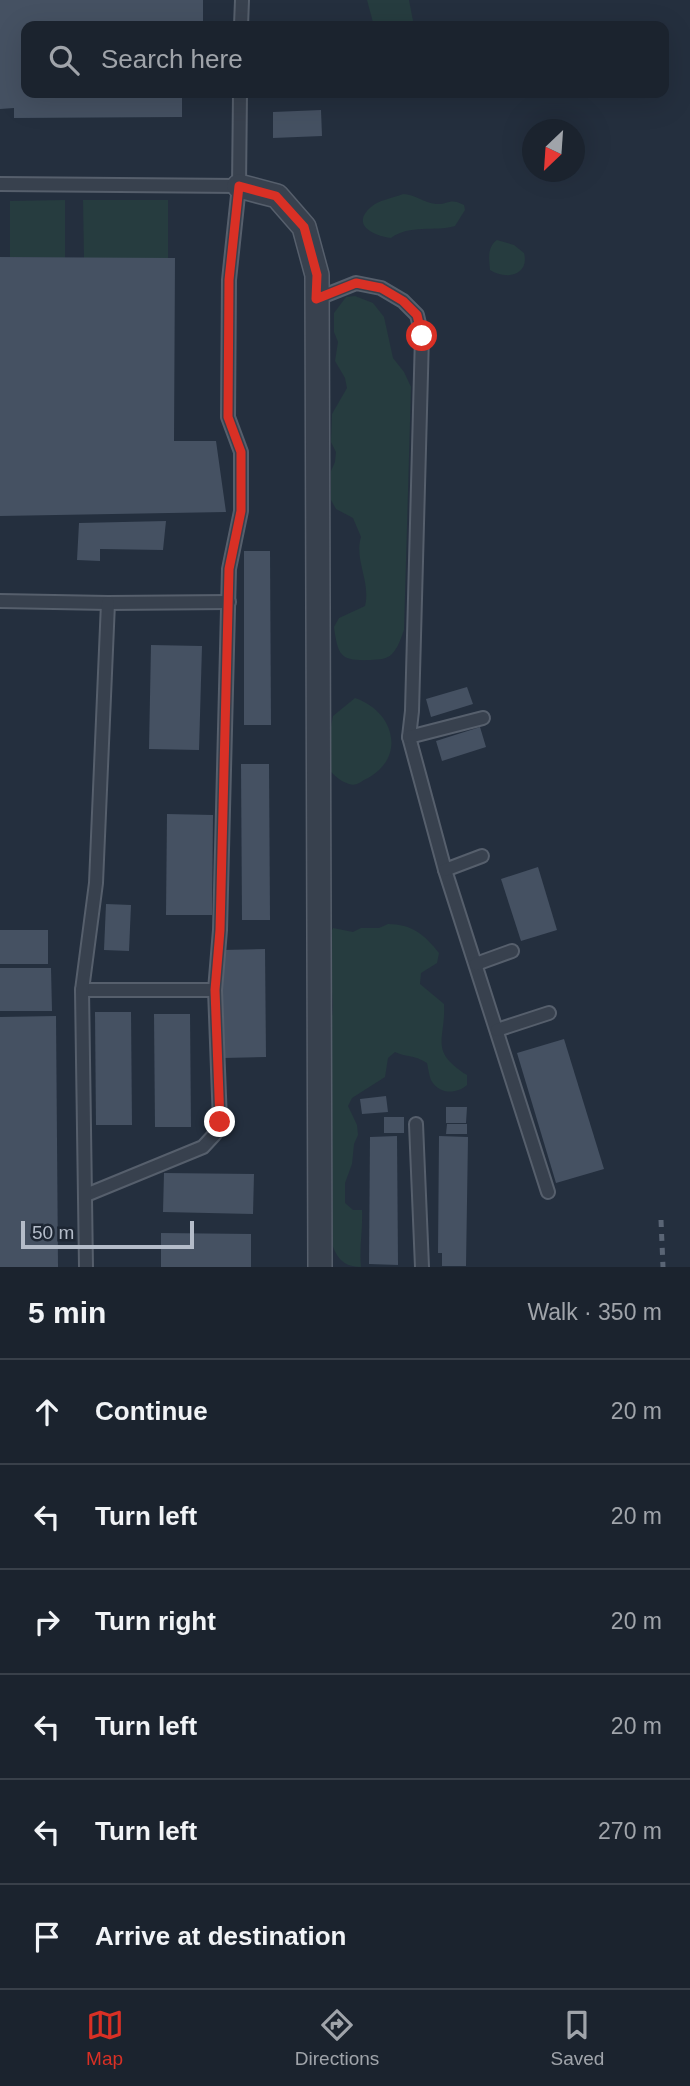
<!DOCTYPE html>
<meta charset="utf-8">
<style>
:root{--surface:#1b232e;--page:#242b36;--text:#f1f3f6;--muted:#a0a4aa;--line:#39404a;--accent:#d93025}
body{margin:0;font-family:Helvetica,sans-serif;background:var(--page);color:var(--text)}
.compass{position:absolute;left:522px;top:119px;width:63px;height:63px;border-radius:50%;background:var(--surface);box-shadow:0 7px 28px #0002;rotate:205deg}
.scale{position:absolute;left:21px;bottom:18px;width:173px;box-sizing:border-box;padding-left:7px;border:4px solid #b4bcc9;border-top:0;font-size:19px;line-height:24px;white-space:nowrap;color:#b4bcc9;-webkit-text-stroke:5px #1d2633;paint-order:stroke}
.stop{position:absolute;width:21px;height:21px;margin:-16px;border:5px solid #d93025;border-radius:50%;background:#fff}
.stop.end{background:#d93025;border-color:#fff;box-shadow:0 2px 7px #0008}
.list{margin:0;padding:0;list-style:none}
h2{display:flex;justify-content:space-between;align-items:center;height:91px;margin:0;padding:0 28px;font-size:30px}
h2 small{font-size:23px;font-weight:400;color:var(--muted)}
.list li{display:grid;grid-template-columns:46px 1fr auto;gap:21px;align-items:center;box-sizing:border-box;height:105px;padding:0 28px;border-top:2px solid var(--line)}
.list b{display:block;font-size:26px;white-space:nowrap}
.list em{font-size:23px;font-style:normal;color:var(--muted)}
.icon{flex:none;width:38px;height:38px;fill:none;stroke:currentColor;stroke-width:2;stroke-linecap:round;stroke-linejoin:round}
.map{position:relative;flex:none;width:690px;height:1267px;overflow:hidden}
.search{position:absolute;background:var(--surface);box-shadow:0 7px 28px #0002;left:21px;right:21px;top:21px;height:77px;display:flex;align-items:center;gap:18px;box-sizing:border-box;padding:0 24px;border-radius:14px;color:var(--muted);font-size:26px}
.sheet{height:721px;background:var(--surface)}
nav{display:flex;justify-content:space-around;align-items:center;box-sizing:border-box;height:98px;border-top:2px solid var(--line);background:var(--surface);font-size:19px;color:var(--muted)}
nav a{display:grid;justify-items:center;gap:4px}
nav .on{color:var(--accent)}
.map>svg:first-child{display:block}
.green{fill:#263c3f}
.building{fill:#455162}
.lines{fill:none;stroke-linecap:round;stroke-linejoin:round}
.lane-casing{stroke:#565f6c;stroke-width:16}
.street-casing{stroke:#565f6c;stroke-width:26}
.lane{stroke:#38414e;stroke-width:12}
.street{stroke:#38414e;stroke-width:23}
.rail{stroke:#5a6575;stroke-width:5;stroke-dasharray:7 7;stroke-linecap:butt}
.route{stroke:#d93025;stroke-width:9}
</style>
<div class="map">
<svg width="690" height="1267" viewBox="0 0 690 1267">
<rect width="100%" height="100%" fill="#242f3e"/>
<g class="green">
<polygon points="367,0 409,0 414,26 374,26"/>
<path d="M403,194c12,0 21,9 33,10 12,1 14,-7 28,1l1,5 -10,16c-21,6 -45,-2 -64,12 -17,-2 -41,-13 -20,-31 8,-7 22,-9 32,-13z"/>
<polygon points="65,200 65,258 10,257 10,201"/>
<polygon points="83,200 168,200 168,258 84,258"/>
<path d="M497,240l17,5 10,8c6,23 -19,27 -34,17 -1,-11 -3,-23 7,-30z"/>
<path d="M355,296l18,7 11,14 9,41 11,14 7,15 -7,243c-3,8 -6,18 -12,24 -6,6 -13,5 -21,6 -30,1 -33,-3 -37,-33l5,-9 26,-12c6,-24 -11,-46 -4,-69l-8,-19 -17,-9 -5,-9v-29l4,-9 1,-10 -5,-10 1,-28 15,-26 -2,-10 -10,-17 3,-19 -4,-10v-19l12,-16z"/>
<path d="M355,698c41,14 52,62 9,82 -5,3 -8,6 -15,4 -7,-2 -13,-7 -18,-12v-46l2,-10z"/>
<path d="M388,924c24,0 37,11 51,29l-2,10 -16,10 -1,11 24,20c2,36 -16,46 23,71v10c-10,9 -28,10 -36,-5 -2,-5 -3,-12 -4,-17 -14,-9 -19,-5 -32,-11l-7,6 -3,19 -33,21 -4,8 9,19 1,10 -4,9 -2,20 -7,19v20l8,7h9c1,19 -3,38 -1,57 -22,0 -27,-15 -32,-33v-206c12,-30 -10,-73 4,-100l20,4 8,-4h18z"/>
</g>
<g class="building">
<polygon points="0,0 203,0 203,26 26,26 26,93 182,93 182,117 14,118 14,108 0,109"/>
<polygon points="321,110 322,136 273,138 273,112"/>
<polygon points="0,257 175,258 174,441 216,441 226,512 0,516"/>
<polygon points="166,521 163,550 100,549 100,561 77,560 79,523"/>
<polygon points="244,551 270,551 271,725 244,725"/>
<polygon points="151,645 202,646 199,750 149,749"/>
<polygon points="467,687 473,704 431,717 426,699"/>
<polygon points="480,727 486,747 442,761 436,741"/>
<polygon points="241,764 269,764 270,920 242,920"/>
<polygon points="167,814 213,815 212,915 166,915"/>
<polygon points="538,867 557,930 521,941 501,879"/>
<polygon points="106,904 131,905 129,951 104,950"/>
<rect x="0" y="930" width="48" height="34"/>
<polygon points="265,949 266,1057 223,1058 222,950"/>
<polygon points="0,968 51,968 52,1011 0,1011"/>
<polygon points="95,1012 131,1012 132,1125 96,1125"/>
<polygon points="154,1014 190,1014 191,1127 155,1127"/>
<polygon points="56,1016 58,1267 0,1267 0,1017"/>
<polygon points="564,1039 604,1169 556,1183 517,1053"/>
<polygon points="386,1096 388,1112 362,1114 360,1099"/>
<polygon points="446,1107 467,1107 466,1123 446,1123"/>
<rect x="384" y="1117" width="20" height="16"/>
<polygon points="447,1124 467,1124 467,1134 446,1134"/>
<polygon points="397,1136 398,1265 369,1264 370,1137"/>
<polygon points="439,1136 468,1137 466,1266 442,1266 442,1253 438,1253"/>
<polygon points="164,1173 254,1174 253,1214 163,1212"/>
<polygon points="161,1233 251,1234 251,1267 161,1267"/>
</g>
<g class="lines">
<defs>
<g id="lane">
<polyline points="241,26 242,0"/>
<polyline points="0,184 239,186"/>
<polyline points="316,299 356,283 381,288 403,301 417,315 422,336 412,711 409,737 445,870 548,1192"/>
<polyline points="0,601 108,603 229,602"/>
<polyline points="409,737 483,718"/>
<polyline points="445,870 482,856"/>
<polyline points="476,964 512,951"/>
<polyline points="82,990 215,990"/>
<polyline points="497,1030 549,1013"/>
<polyline points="416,1124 422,1267"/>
<polyline points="86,1195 203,1147 215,1134 220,1122 215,990 220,930 229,569 241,511 241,452 228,417 229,280 239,186 240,93"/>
<polyline points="86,1267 82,990 96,883 108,603"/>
</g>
<polyline id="street" points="239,186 277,196 304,227 317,275 320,1267"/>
</defs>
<use href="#lane" class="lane-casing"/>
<use href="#street" class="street-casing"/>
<use href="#lane" class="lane"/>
<use href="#street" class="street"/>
<polyline class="rail" points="661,1220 663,1267"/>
</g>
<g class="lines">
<polyline class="route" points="220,1122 215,990 220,930 229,569 241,511 241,452 228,417 229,280 239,186 276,196 304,227 317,275 316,299 356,283 381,288 403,301 417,315 422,336"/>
</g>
</svg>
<svg class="compass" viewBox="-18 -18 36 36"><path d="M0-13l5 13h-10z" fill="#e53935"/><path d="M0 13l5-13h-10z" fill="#a0a4aa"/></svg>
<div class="scale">50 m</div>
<div class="stop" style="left:422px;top:336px"></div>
<div class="stop end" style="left:220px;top:1122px"></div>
<div class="search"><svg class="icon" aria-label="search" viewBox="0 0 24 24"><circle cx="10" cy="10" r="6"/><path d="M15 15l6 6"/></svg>Search here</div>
</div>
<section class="sheet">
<h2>5 min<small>Walk · 350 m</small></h2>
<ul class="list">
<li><svg class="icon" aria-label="ahead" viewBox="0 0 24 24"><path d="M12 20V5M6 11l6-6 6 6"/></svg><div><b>Continue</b></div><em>20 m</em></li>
<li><svg class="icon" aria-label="left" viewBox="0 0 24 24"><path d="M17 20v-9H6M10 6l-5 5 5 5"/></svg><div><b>Turn left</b></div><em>20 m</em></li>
<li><svg class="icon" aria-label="right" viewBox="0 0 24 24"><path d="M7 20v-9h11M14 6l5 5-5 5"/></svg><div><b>Turn right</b></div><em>20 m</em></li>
<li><svg class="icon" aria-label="left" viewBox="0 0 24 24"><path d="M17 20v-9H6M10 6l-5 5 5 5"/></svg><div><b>Turn left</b></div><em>20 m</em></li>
<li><svg class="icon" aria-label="left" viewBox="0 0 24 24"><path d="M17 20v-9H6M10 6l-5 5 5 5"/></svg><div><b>Turn left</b></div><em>270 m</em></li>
<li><svg class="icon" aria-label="arrive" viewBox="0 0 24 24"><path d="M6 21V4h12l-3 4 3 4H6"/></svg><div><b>Arrive at destination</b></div></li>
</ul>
</section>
<nav>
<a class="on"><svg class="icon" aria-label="map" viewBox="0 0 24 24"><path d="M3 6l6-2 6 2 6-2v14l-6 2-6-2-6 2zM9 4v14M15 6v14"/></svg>Map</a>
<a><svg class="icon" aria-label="directions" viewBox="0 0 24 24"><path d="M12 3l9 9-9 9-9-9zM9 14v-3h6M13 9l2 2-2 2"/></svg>Directions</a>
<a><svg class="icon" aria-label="saved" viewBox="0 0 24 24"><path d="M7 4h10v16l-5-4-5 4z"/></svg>Saved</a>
</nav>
